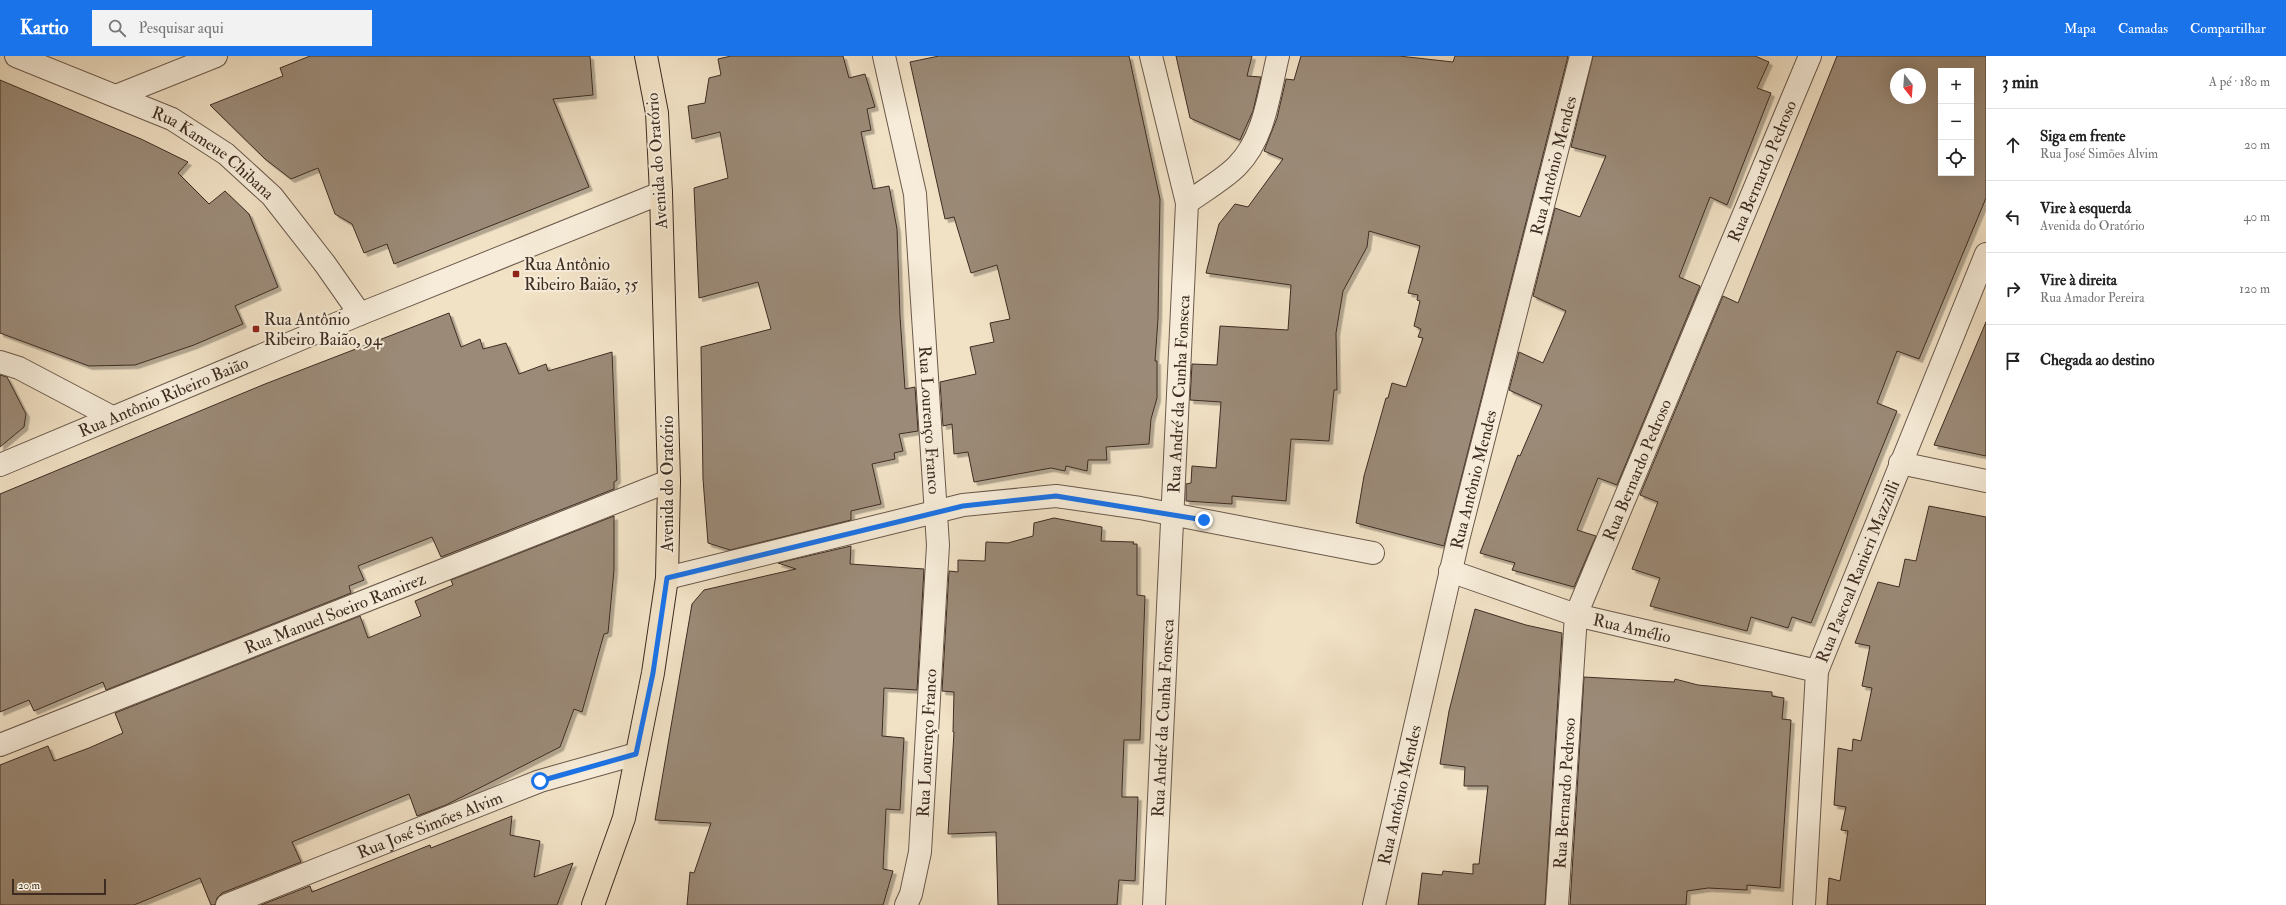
<!DOCTYPE html>
<html lang="pt">
<meta charset="utf-8">
<style>
:root{--surface:#fff;--page:#f2f2f2;--text:#222;--muted:#767676;--line:#e0e0e0;--accent:#1a73e8}
body{margin:0;font-family:"IM FELL Double Pica",serif;background:var(--page);color:var(--text)}
.controls{position:absolute;right:12px;top:12px;display:grid;overflow:hidden;border-radius:0px;box-shadow:0 4px 16px #0002}
.controls button{width:36px;height:36px;display:grid;place-items:center;padding:0;border:0;border-bottom:1px solid var(--line);background:var(--surface);color:var(--text);font:20px sans-serif}
.compass{position:absolute;left:1890px;top:12px;width:36px;height:36px;border-radius:50%;background:var(--surface);box-shadow:0 4px 16px #0002;rotate:163deg}
.scale{position:absolute;left:12px;bottom:10px;width:94px;box-sizing:border-box;padding-left:4px;border:2px solid #3e2c22;border-top:0;font-size:11px;line-height:14px;white-space:nowrap;color:#3e2c22;-webkit-text-stroke:3px #f6ecd9;paint-order:stroke}
.stop{position:absolute;width:12px;height:12px;margin:-9px;border:3px solid #1a73e8;border-radius:50%;background:#fff}
.stop.end{background:#1a73e8;border-color:#fff;box-shadow:0 1px 4px #0008}
.list{margin:0;padding:0;list-style:none}
h2{display:flex;justify-content:space-between;align-items:center;height:52px;margin:0;padding:0 16px;font-size:17px}
h2 small{font-size:13px;font-weight:400;color:var(--muted)}
.list li{display:grid;grid-template-columns:26px 1fr auto;gap:12px;align-items:center;box-sizing:border-box;height:72px;padding:0 16px;border-top:1px solid var(--line)}
.list b{display:block;font-size:15px;white-space:nowrap}
.list p{margin:0;font-size:13px;white-space:nowrap;color:var(--muted)}
.list em{font-size:13px;font-style:normal;color:var(--muted)}
.icon{flex:none;width:22px;height:22px;fill:none;stroke:currentColor;stroke-width:2;stroke-linecap:round;stroke-linejoin:round}
.map{position:relative;flex:none;width:1986px;height:849px;overflow:hidden}
header{display:flex;align-items:center;gap:24px;box-sizing:border-box;height:56px;padding:0 20px;background:var(--accent);color:#fff}
header strong{font-size:19px}
nav{display:flex;gap:22px;margin-inline-start:auto;font-size:14px}
.search{width:280px;height:36px;background:var(--page);display:flex;align-items:center;gap:10px;box-sizing:border-box;padding:0 14px;border-radius:0px;color:var(--muted);font-size:15px}
main{display:flex}
aside{flex:1;background:var(--surface)}
.map>svg:first-child{display:block}
.building{fill:#9b8a77;stroke:#3e2c22;fill-rule:evenodd;filter:url(#shadow)}
.lines{fill:none;stroke-linecap:round;stroke-linejoin:round}
.minor-casing{stroke:#6b594b;stroke-width:24}
.major-casing{stroke:#3e2c22;stroke-width:24}
.minor{stroke:#f6ecd9;stroke-width:22}
.major{stroke:#f1e1c5;stroke-width:22}
.route{stroke:#1a73e8;stroke-width:5}
.poi-dot{fill:#8f2418;stroke:#f6ecd9;stroke-width:1.5}
.labels{text-anchor:middle;dominant-baseline:central;stroke-width:4;stroke-linejoin:round;paint-order:stroke}
.street-label{font-size:17px;fill:#3e2c22;stroke:#f6ecd9}
.poi-label{font-size:17px;fill:#3e2c22;stroke:#f6ecd9;text-anchor:start}
</style>
<header>
<strong>Kartio</strong>
<div class="search"><svg class="icon" aria-label="search" viewBox="0 0 24 24"><circle cx="10" cy="10" r="6"/><path d="M15 15l6 6"/></svg>Pesquisar aqui</div>
<nav><a>Mapa</a><a>Camadas</a><a>Compartilhar</a></nav>
</header>
<main>
<div class="map">
<svg width="1986" height="849" viewBox="0 0 1986 849">
<defs>
<filter id="shadow"><feDropShadow dx="3.5" dy="3.5" stdDeviation="0" flood-color="#0004"/></filter>
</defs>
<rect width="100%" height="100%" fill="#f1e1c5"/>
<filter id="stains"><feTurbulence type="fractalNoise" baseFrequency=".005" numOctaves="4"/><feColorMatrix values="0 0 0 0 .2 0 0 0 0 .09 0 0 0 0 .02 0 0 0 .5 -.17"/></filter>
<radialGradient id="worn" r=".72"><stop offset=".6" stop-color="#630" stop-opacity="0"/><stop offset="1" stop-color="#630" stop-opacity=".3"/></radialGradient>
<g class="building">
<polygon points="310,0 590,0 593,39 553,43 589,131 394,208 387,188 364,197 352,168 335,158 318,112 291,123 265,103 210,49 283,20 280,12"/>
<polygon points="731,0 843,0 849,22 865,18 875,51 867,53 871,74 861,76 873,133 889,130 897,173 900,260 905,333 915,331 918,375 899,378 903,395 894,397 895,403 872,408 881,448 851,455 851,464 730,494 708,487 703,423 701,291 771,273 758,226 699,242 694,132 728,122 720,76 692,83 688,50 705,47 709,22 721,19 718,3"/>
<polygon points="939,0 1129,0 1160,143 1158,263 1155,305 1157,305 1157,342 1151,363 1149,388 1106,391 1107,404 1088,404 1087,415 1066,410 1065,415 1051,412 974,426 968,396 954,398 952,368 943,370 940,326 976,318 970,291 994,286 990,267 1010,263 997,209 971,217 954,161 945,163 910,6"/>
<polygon points="1176,0 1252,0 1247,20 1261,21 1253,55 1240,84 1190,62"/>
<polygon points="1301,0 1399,0 1453,6 1455,0 1568,0 1444,490 1356,467 1364,420 1386,342 1388,342 1392,327 1406,331 1423,282 1418,281 1421,273 1414,270 1420,245 1417,244 1418,239 1408,237 1420,190 1369,175 1367,191 1343,235 1336,277 1337,334 1334,334 1329,385 1291,383 1286,445 1232,440 1232,448 1186,445 1186,428 1191,427 1192,410 1216,412 1221,346 1190,344 1192,308 1217,309 1220,270 1288,274 1291,229 1206,217 1219,168 1235,148 1248,151 1283,103 1264,95 1277,62 1286,23 1294,24"/>
<polygon points="1593,0 1755,0 1769,6 1757,32 1771,37 1727,149 1710,141 1679,221 1700,230 1617,429 1598,422 1577,474 1596,480 1574,531 1512,514 1515,507 1480,497 1518,399 1520,400 1542,349 1509,334 1519,296 1543,307 1566,255 1533,240 1555,152 1580,161 1606,100 1571,91"/>
<path d="M1837,0h149v142l-67,161 -22,-8 -20,52 20,8 -86,212 -19,-6 -4,11 -37,-11 -4,14 -97,-25 10,-28 -28,-9 26,-67 -18,-7 83,-199 15,7zM1941,15h30v102h-30zM1896,18h24v24h-24z"/>
<polygon points="0,24 141,83 188,106 178,117 209,148 225,135 249,158 278,231 235,250 243,268 194,289 135,309 89,310 0,277"/>
<polygon points="449,257 461,291 480,283 483,293 506,287 519,318 546,308 548,315 612,296 617,424 614,426 614,433 441,501 432,481 358,510 364,524 349,530 351,537 106,634 103,626 34,655 29,644 0,656 0,438 265,328"/>
<polygon points="1986,266 1986,400 1934,389"/>
<polygon points="0,319 7,321 26,358 24,371 0,391"/>
<polygon points="1929,450 1986,461 1986,849 1827,849 1829,822 1840,825 1848,775 1841,774 1846,751 1834,749 1838,692 1852,695 1853,683 1861,685 1872,632 1862,630 1870,590 1855,587 1878,526 1899,531 1905,503 1916,505"/>
<polygon points="614,460 614,514 608,577 604,578 582,656 574,653 560,691 446,749 417,760 409,738 292,786 301,806 222,837 217,842 215,849 211,849 200,822 134,849 0,849 0,709 48,690 54,705 89,692 123,677 115,657 360,560 368,582 421,560 415,545 453,529 451,524"/>
<polygon points="1054,462 1102,471 1101,485 1134,486 1133,488 1137,488 1137,539 1145,540 1140,684 1124,684 1122,733 1122,741 1138,741 1135,825 1119,824 1117,849 998,849 996,776 948,778 954,676 953,676 954,636 942,635 949,515 958,516 958,504 985,505 986,486 1008,487 1033,480 1034,467"/>
<polygon points="851,490 850,508 924,513 917,634 884,632 882,680 904,682 900,754 886,753 883,813 893,815 883,849 687,849 690,816 694,817 711,767 655,764 692,548 704,534 796,513 778,507"/>
<polygon points="1475,553 1526,569 1562,577 1545,849 1418,849 1422,817 1442,819 1443,815 1473,818 1473,808 1479,808 1488,730 1464,730 1465,711 1440,708 1449,655"/>
<polygon points="1584,621 1674,626 1675,623 1698,629 1772,636 1772,640 1784,642 1782,663 1791,664 1780,832 1747,829 1747,834 1708,832 1687,835 1686,849 1570,849"/>
<polygon points="512,760 510,779 540,785 534,821 573,807 557,849 261,849 310,830 312,836 430,789 431,792"/>
</g>
<g class="lines">
<defs>
<g id="minor">
<path id="s1" d="M16,0l156,63 54,35 46,42 53,68 35,50"/>
<path id="s2" d="M884,0l31,138 23,351 -18,307 -9,42 -5,11"/>
<polyline points="1151,0 1187,147 1154,849"/>
<polyline points="116,40 216,0"/>
<path d="M1187,147c16,-12 36,-23 50,-37 28,-28 32,-73 41,-110"/>
<polyline points="0,306 19,312 112,361"/>
<polyline points="1900,407 1986,425"/>
<path id="s3" d="M0,409l360,-151 301,-121"/>
<path id="s4" d="M1450,515l126,44 241,56"/>
<polyline points="667,522 963,449 1056,440 1140,452 1373,497"/>
<path id="s5" d="M0,689l669,-264"/>
<path id="s6" d="M227,849l313,-124 96,-27"/>
<path id="s7" d="M1374,849l84,-365 123,-484"/>
<path id="s8" d="M1557,849l19,-290 234,-559"/>
<path id="s9" d="M1804,849l13,-234 169,-417"/>
</g>
<polyline id="major" points="593,849 624,762 653,617 667,522 669,425 661,137 657,57 646,0"/>
</defs>
<use href="#minor" class="minor-casing"/>
<use href="#major" class="major-casing"/>
<use href="#minor" class="minor"/>
<use href="#major" class="major"/>
</g>
<g class="lines">
<polyline class="route" points="540,725 636,698 653,617 667,522 963,450 1056,440 1204,464"/>
</g>
<g class="poi-dot">
<rect x="512" y="214" width="8" height="8" rx="2"/>
<rect x="252" y="269" width="8" height="8" rx="2"/>
</g>
<g class="labels">
<g class="street-label">
<text stroke="none"><textPath href="#s1" startOffset="221">Rua Kameue Chibana</textPath></text>
<text transform="translate(657 105) rotate(-94)">Avenida do Oratório</text>
<text stroke="none"><textPath href="#s7" startOffset="761">Rua Antônio Mendes</textPath></text>
<text stroke="none"><textPath href="#s8" startOffset="772">Rua Bernardo Pedroso</textPath></text>
<text transform="translate(1179 338) rotate(-87)">Rua André da Cunha Fonseca</text>
<text stroke="none"><textPath href="#s3" startOffset="177">Rua Antônio Ribeiro Baião</textPath></text>
<text stroke="none"><textPath href="#s2" startOffset="368">Rua Lourenço Franco</textPath></text>
<text stroke="none"><textPath href="#s8" startOffset="448">Rua Bernardo Pedroso</textPath></text>
<text stroke="none"><textPath href="#s7" startOffset="437">Rua Antônio Mendes</textPath></text>
<text transform="translate(667 428) rotate(-90)">Avenida do Oratório</text>
<text stroke="none"><textPath href="#s9" startOffset="342">Rua Pascoal Ranieri Mazzilli</textPath></text>
<text stroke="none"><textPath href="#s5" startOffset="360">Rua Manuel Soeiro Ramirez</textPath></text>
<text stroke="none"><textPath href="#s4" startOffset="191">Rua Amélio</textPath></text>
<text transform="translate(1163 662) rotate(-87)">Rua André da Cunha Fonseca</text>
<text transform="translate(927 687) rotate(-87)">Rua Lourenço Franco</text>
<text stroke="none"><textPath href="#s8" startOffset="112">Rua Bernardo Pedroso</textPath></text>
<text stroke="none"><textPath href="#s7" startOffset="113">Rua Antônio Mendes</textPath></text>
<text stroke="none"><textPath href="#s6" startOffset="218">Rua José Simões Alvim</textPath></text>
</g>
<g class="poi-label">
<text x="524" y="208">Rua Antônio<tspan x="524" dy="20">Ribeiro Baião, 35</tspan></text>
<text x="264" y="263">Rua Antônio<tspan x="264" dy="20">Ribeiro Baião, 94</tspan></text>
</g>
</g>
<rect width="100%" height="100%" filter="url(#stains)"/>
<rect width="100%" height="100%" fill="url(#worn)"/>
</svg>
<div class="controls">
<button>+</button>
<button>−</button>
<button><svg class="icon" aria-label="locate" viewBox="0 0 24 24"><circle cx="12" cy="12" r="6"/><path d="M12 2v4M12 18v4M2 12h4M18 12h4"/></svg></button>
</div>
<svg class="compass" viewBox="-18 -18 36 36"><path d="M0-13l5 13h-10z" fill="#e53935"/><path d="M0 13l5-13h-10z" fill="#767676"/></svg>
<div class="scale">20 m</div>
<div class="stop" style="left:540px;top:725px"></div>
<div class="stop end" style="left:1204px;top:464px"></div>
</div>
<aside>
<h2>3 min<small>A pé · 180 m</small></h2>
<ul class="list">
<li><svg class="icon" aria-label="ahead" viewBox="0 0 24 24"><path d="M12 20V5M6 11l6-6 6 6"/></svg><div><b>Siga em frente</b><p>Rua José Simões Alvim</p></div><em>20 m</em></li>
<li><svg class="icon" aria-label="left" viewBox="0 0 24 24"><path d="M17 20v-9H6M10 6l-5 5 5 5"/></svg><div><b>Vire à esquerda</b><p>Avenida do Oratório</p></div><em>40 m</em></li>
<li><svg class="icon" aria-label="right" viewBox="0 0 24 24"><path d="M7 20v-9h11M14 6l5 5-5 5"/></svg><div><b>Vire à direita</b><p>Rua Amador Pereira</p></div><em>120 m</em></li>
<li><svg class="icon" aria-label="arrive" viewBox="0 0 24 24"><path d="M6 21V4h12l-3 4 3 4H6"/></svg><div><b>Chegada ao destino</b></div></li>
</ul>
</aside>
</main>
